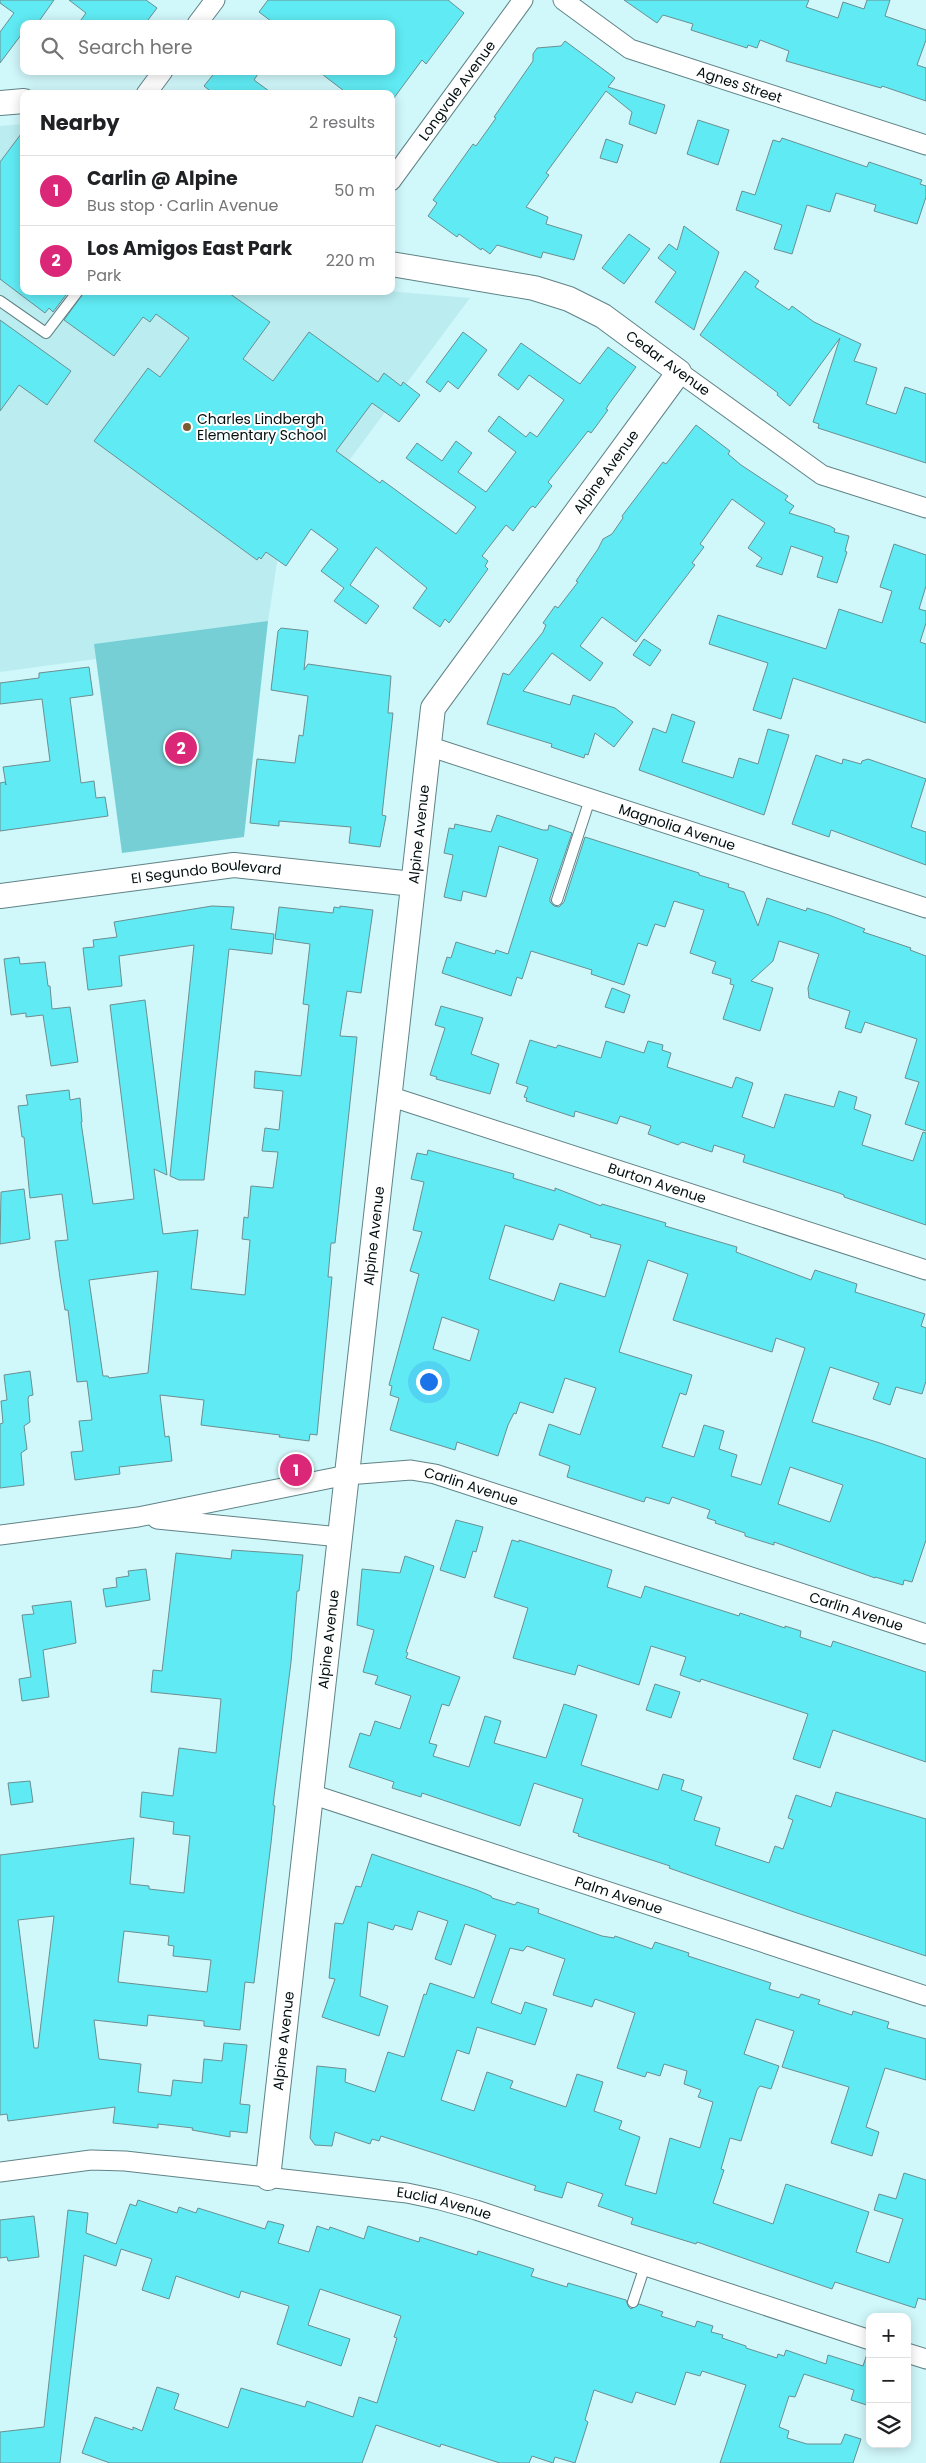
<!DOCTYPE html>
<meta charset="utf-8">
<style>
:root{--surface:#fff;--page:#f6f6f6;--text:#202124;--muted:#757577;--line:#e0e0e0;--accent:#db2777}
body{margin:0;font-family:Poppins,sans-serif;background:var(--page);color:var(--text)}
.controls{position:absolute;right:15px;bottom:15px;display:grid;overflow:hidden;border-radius:10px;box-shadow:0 2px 12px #0003}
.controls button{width:45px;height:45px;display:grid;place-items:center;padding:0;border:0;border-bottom:1px solid var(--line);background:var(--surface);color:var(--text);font:25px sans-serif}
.you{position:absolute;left:428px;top:1381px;width:18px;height:18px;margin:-12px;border:4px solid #fff;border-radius:50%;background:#1a73e8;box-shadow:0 0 0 8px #1a73e833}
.badge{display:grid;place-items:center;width:32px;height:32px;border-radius:50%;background:var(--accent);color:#fff;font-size:16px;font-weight:700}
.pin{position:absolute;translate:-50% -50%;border:2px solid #fff;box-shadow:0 1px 5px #0006}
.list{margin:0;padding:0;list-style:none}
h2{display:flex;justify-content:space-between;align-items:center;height:65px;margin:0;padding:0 20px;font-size:21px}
h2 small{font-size:16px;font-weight:400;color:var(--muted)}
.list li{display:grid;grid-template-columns:32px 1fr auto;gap:15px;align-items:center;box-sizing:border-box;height:70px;padding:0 20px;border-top:1px solid var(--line)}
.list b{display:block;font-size:19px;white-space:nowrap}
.list p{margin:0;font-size:16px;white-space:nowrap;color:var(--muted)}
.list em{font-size:16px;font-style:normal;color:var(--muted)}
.icon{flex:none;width:28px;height:28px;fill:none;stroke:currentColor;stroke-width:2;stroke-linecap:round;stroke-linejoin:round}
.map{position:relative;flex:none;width:926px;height:2463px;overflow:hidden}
.search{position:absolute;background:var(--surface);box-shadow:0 2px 12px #0003;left:20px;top:20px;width:375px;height:55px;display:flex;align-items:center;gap:12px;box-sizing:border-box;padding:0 18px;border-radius:10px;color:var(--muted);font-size:19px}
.panel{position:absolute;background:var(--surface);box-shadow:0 2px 12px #0003;left:20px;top:90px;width:375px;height:205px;border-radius:10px}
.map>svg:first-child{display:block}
.built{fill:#bbedf0}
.green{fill:#76cfd5}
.building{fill:#60ebf4;stroke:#6a8f91;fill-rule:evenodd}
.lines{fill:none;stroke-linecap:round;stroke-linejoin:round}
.service-casing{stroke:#5f8386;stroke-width:12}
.minor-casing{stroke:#5f8386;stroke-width:21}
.tertiary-casing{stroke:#5f8386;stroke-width:26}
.service{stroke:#fff;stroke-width:10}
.minor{stroke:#fff;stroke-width:19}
.tertiary{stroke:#fff;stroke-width:24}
.poi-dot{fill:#7b5b31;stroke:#fff;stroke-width:2}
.labels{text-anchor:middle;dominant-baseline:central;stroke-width:4;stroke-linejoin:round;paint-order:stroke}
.street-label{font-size:14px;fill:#020e0f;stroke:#fff}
.poi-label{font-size:14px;fill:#020e0f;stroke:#fff;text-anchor:start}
</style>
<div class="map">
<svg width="926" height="2463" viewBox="0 0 926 2463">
<rect width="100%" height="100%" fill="#d0f7fa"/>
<polygon class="built" points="24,124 24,291 387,291 470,298 278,556 268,621 95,644 96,659 0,672 0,126"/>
<polygon class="green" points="268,621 244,837 122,853 94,644"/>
<g class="building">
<polygon points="0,0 54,0 37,24 24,24 24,31 0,63 0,32 14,13 0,3"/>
<polygon points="69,0 146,0 157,8 145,24 78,24 86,13"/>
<polygon points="268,0 448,0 464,13 426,64 422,60 391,102 391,94 348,94 318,71 391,71 391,24 275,24 259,12"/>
<polygon points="624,0 809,0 806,7 838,18 843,2 864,9 867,0 890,0 885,16 926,30 926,40 917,65 926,68 926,101 882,86 881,88 786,61 789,51 760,40 757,48 748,45 747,48 691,30 693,24 663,15 657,23"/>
<polygon points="565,41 615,78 608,87 665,105 656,134 629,124 632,112 606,91 546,173 549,175 526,207 548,217 546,224 582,235 574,260 543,252 541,258 497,245 490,254 482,248 481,250 459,234 457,237 428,216 437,203 433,200 473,144 476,146 496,118 494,117 533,61 533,54 537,48 561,46"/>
<polygon points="216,71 260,71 254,80 273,94 214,94 204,86"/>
<polygon points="698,120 729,130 718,165 687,154"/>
<polygon points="24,130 24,291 69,291 53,312 49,308 45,313 0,279 0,162"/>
<polygon points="782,138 867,167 869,162 922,180 920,184 926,186 926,197 917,224 874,211 876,205 836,193 830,212 807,205 792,254 774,249 782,225 736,210 742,191 755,195 773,140 780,142"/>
<polygon points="606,139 623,145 617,163 600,158"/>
<polygon points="684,226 719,252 694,330 655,302 676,272 658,258 669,244 677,250"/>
<polygon points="629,234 650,249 624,284 602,268"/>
<polygon points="745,271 759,281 755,287 789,310 792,306 814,322 861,344 854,361 877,368 866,404 896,414 905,387 926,394 926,463 818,428 819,424 813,422 840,338 790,406 777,395 778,393 700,335"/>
<polygon points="85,291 226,291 270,322 243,359 273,381 309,332 378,382 384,373 401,386 403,382 420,395 399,422 372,403 336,451 380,483 382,480 456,534 476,507 406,458 417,443 442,461 456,441 472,453 458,472 486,492 516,452 488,431 499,416 526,437 530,432 537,437 564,400 529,375 518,390 498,375 521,343 580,384 608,347 636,367 609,404 606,409 608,410 597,425 591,433 588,431 548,482 552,486 535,508 533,506 530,508 513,531 506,525 482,556 488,561 485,566 488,569 449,623 445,619 440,627 413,608 427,588 376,547 350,585 379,606 366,624 334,601 344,588 321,571 338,549 311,529 286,566 266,552 261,559 259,557 257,560 94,441 148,368 160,377 189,338 156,314 150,322 143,317 114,356 64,320"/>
<polygon points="0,320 71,371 47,405 19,385 0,411"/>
<polygon points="463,332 487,350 458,389 448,381 440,392 426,382"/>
<polygon points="696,425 730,451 728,454 741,465 788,496 785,500 794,506 789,513 830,526 835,529 834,532 849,536 845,551 847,552 837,583 817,577 823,557 791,546 782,575 756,566 762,558 748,548 765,523 732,499 700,544 704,547 692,563 695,565 636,642 602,617 580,646 603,663 590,681 552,653 523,691 570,705 573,695 615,708 633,722 614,747 595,733 588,755 585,754 584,758 551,747 552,744 487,724 503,673 509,675 543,632 546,625 543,623 555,606 558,608 578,582 576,581 598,549 603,539 612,534 623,518 622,516 663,462 666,464"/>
<polygon points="894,544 926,555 926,586 919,609 926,611 926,623 920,642 926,644 926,723 793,678 781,719 753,710 768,663 709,644 718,615 826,649 839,609 882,623 892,591 880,587"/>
<polygon points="281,628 308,631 304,670 308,664 391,676 388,713 393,713 382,815 386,816 380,847 349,843 351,827 279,821 279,826 250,823 257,759 295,763 299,735 303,736 308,696 271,690 278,631"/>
<polygon points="644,639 661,650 650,666 633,655"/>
<polygon points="89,667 93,695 70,698 81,783 94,781 96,798 105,797 108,816 0,831 0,783 5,782 6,785 3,767 50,761 42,699 0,704 0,683 39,678 39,673"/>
<polygon points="672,714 695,722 682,762 733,778 739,758 758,764 768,729 789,735 764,815 639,770 653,728 666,733"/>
<polygon points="816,755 842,764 843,759 861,764 862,761 868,759 926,779 911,827 926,832 926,865 831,830 829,837 792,824"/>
<polygon points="497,815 543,830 548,830 549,825 572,833 550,898 550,902 554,906 559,907 564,902 585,837 699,873 699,875 729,884 728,887 744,892 758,926 767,898 806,911 807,908 829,915 865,929 863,932 911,948 910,950 926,956 926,1131 905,1124 919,1082 905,1078 917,1039 865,1022 861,1033 845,1028 850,1011 809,998 808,988 819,954 779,941 773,961 751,981 773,988 760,1031 723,1019 734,985 730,984 731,979 712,973 716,962 690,953 704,910 674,901 665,927 655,924 647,946 638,943 624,985 591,974 592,970 531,951 522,979 517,977 511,996 442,973 447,957 451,958 456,942 495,954 496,950 508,954 538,859 499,846 486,897 463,891 461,901 444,897 453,855 444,853 449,828 454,829 455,824 491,832"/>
<polygon points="212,906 234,907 231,929 274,934 272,954 229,949 204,1180 179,1180 170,1176 194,945 119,956 122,986 88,990 83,948 94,947 93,940 117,937 114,922"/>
<path d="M340,906l33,4 -12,83 -14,-2 -7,45 17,1 -22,206h-4l-3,34h4l-15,158 -7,-1 -1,7 -30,-4 1,-2 -79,-10 3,-25 -44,-5 5,42 4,-1 3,25 -53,6 1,7 -45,6 -4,-28 12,-1 -4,-30 13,-1 -5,-39 -10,1 -9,-72h-3l-5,-32 -5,-37 13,-1 -6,-46 -32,4 -6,-61h-2l-4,-31 10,-1 -2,-10 43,-5 1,10 10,-2 2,24h-1l12,82 41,-5 -24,-194 35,-5 22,175 -13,-6 9,65 35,-4 -7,59 54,6 5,-55 -8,-1 2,-22 4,1 3,-32 22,2 5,-36 -16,-1 3,-23 14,2 4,-39 -29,-3 1,-17 46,5 8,-71 -6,-1 7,-60 -35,-5 4,-32 54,6 1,-6 6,1zM158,1271l-10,102 -39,5 -1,-2h-5l-14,-96z"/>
<polygon points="19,957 20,964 45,962 48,986 50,986 52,1009 70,1007 78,1062 51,1066 43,1015 26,1017 26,1013 11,1015 4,959"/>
<polygon points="612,988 630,995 624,1013 605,1007"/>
<polygon points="441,1006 483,1018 471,1054 499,1064 490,1094 436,1079 437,1077 430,1075 445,1028 435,1025"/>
<polygon points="530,1040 556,1048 558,1045 601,1058 606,1041 644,1053 648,1041 663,1045 662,1050 671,1053 667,1067 732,1088 736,1077 753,1083 742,1117 774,1128 785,1094 834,1107 839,1091 857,1097 854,1109 871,1115 862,1145 913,1161 923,1132 926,1133 926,1225 844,1197 844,1195 839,1193 743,1162 745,1155 714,1145 712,1152 682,1142 678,1145 648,1134 651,1126 620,1116 617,1124 575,1111 574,1117 526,1101 527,1098 524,1097 528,1087 516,1083"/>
<path d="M428,1150l86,24 -1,4 42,13v-3l46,18 1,-2 64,19 -1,3 72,21 -1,5 75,28 4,-10 42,14 -2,8 70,22 -4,12 5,2v53l-4,13 -26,-7 -6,18 -17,-6 6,-16 -49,-16 -18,55 68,21 46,16v81l-14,42 -8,-2 -1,5 -28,-8v1l-101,-36v3l-29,-9v-3l-30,-10 1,-2 -9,-3 3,-8 -38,-13 -3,7 -23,-7 -2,5 -77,-25 3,-11 -31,-11 10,-31 31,11 16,-47 -31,-10 -12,35 -33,-11 -4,12 -2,-1 -6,12 -10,31 -41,-14 -2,8 -65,-20 9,-32 -9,-3 2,-9 -3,-1 30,-111 -9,-3 12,-39 -9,-2 11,-48 -13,-3 6,-26 10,2zM559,1224l32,11 -1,2 31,8 -16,52 -45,-14 -6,18 -65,-22 16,-54 48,15zM648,1260l40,14 -15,46 99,32 4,-14 29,10 -44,137 -30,-9 6,-21 -18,-6 5,-18 -20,-6 -10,32 -32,-10 18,-54 6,2 6,-20 -73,-23zM442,1317l37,13 -9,31 -37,-12zM790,1467l53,18 -13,37 -52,-18z"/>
<polygon points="24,1189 30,1239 0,1244 1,1192"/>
<polygon points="30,1371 33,1395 29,1396 28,1399 30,1422 24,1426 27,1449 21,1453 24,1485 0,1488 0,1424 3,1423 1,1401 7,1400 4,1375"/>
<polygon points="456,1520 483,1527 476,1552 473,1551 465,1578 440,1570"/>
<polygon points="512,1540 519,1542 519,1540 612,1570 607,1587 641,1598 645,1586 739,1616 740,1613 785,1628 785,1626 801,1631 800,1637 831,1647 833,1641 926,1672 926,1762 833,1730 820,1768 793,1759 808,1714 701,1679 700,1682 680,1675 686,1657 651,1646 639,1685 578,1665 575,1675 513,1658 528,1608 494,1597"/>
<path d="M232,1550l71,5 -4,36h-2l-6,71 -18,143 2,1 -4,37 -17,140 -9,-1 -5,48 -36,-4v-5l-56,-6 -1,11 -53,-6 5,39 42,5 -3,28 33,4 2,-16 29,3 2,-24 18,2 2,-18 23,2 -7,59 10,1 -3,28 -17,-2v6l-38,-7 1,-2 -35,-4v4l-45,-5 2,-16 -107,14 -1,-7 -7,1v-260l134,-17 -4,46 19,2v3l35,4 6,-57 -17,-2 1,-12 -34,-5 2,-25 31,4 6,-48 37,5 5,-54 -70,-7 2,-22 9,1 14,-118 55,6zM54,1916l-16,132h-4l-16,-128zM124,1931l45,5 -1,9 6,1 -1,10 38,4 -4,32 -89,-10z"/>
<polygon points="405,1556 434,1566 406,1652 408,1653 406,1658 460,1677 449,1706 442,1704 429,1743 437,1745 433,1756 469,1767 485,1716 501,1721 494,1743 546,1758 564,1704 597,1715 581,1765 658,1790 663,1774 684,1780 681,1790 702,1797 694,1820 720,1828 715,1845 769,1863 775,1846 783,1849 793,1820 788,1818 796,1795 831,1807 836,1792 926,1819 926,1956 797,1913 669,1868 670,1866 578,1836 579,1834 573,1832 583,1799 534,1783 520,1826 422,1793 421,1797 392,1788 394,1782 349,1767 360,1733 370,1736 375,1721 400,1729 411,1696 375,1684 378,1676 363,1672 374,1630 357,1625 362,1569 400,1573"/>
<polygon points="146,1569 150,1600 106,1607 103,1589 117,1587 116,1578 129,1576 128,1571"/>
<polygon points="71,1601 76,1643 43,1650 49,1697 22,1701 19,1679 31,1677 22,1615 34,1614 32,1606"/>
<polygon points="655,1684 680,1692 671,1718 646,1710"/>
<polygon points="30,1781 33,1802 11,1805 8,1783"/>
<path d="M372,1854l105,36 14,6 1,2 23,7 2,-3 22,7 -1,4 64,23 12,2 1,-2 37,13 3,-7 34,11 -1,3 83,27 -2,6 30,9 2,-4 19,6 -2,4 34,11 1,-4 36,11 -2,6 39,11v41l-41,-12 -19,59 13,5 -7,24 -41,-13 18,-56 -67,-20 12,-36 -38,-12 -12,35 35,12 -8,23 -11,-3 -3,4 -16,51 -11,-3 -9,31 3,1 -11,33 60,21 13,-40 33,11 50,17 -13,40 33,11 14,-44 -29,-9 5,-16 17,5 8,-26 22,7v120l-8,-2 -3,10 -80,-26 -3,7 -135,-47 -1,2 -65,-20 2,-6 -35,-12 5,-12 -36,-12 -5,16 -28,-8 2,-4 -155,-50 -2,5 -7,-2 -2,5 -35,-12 -3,14 -17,-1 -5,-7 7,-72 29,3 -1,13 30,10 13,-40 16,5 20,-63 2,1 4,-12 44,15 22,-63 -31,-11 -14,41 -16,-6 13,-38 -30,-10 -6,19 -17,-5 -2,5 -25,-8 -8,74 28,10 -9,30 -57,-19 13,-38 -6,-1 6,-55 8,1 13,-38 5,1zM527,1946l38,13 -12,36 39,12 3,-8 40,14 -18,55 28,9 2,-5 13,4 4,-12 23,7 -3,13 17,6 -3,7 15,5 -13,46 -30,-10 -14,56 -31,-9 15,-48 -21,-8 3,-8 -28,-10 9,-29 -26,-8 -11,33 -56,-19 3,-7 -26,-9 -13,39 -33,-11 16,-50 12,4 8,-27 58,18 12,-36 -22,-7 -4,12 -30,-11 19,-55 13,3z"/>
<polygon points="138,2200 177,2213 179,2207 196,2213 198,2208 265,2229 268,2221 284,2225 278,2243 309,2252 317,2226 329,2230 330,2227 364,2239 368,2226 419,2242 420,2237 477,2255 478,2251 534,2269 531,2276 567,2287 568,2283 626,2300 628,2306 631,2309 639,2304 663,2312 661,2316 695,2327 697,2321 713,2326 711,2332 723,2335 722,2338 746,2346 746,2348 777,2358 778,2354 784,2356 786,2350 826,2364 828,2355 863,2366 867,2354 870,2354 870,2406 851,2400 854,2390 804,2374 795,2397 789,2396 779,2427 789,2431 787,2438 807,2444 841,2444 845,2434 861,2439 853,2463 720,2463 746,2385 702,2371 700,2376 686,2372 675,2405 636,2392 632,2403 594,2390 585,2420 588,2422 575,2463 555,2457 553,2463 532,2456 529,2463 500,2463 441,2444 440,2447 376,2425 362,2463 110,2463 82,2453 95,2417 133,2430 133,2427 142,2431 157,2387 179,2394 174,2409 228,2428 241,2388 305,2407 307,2401 353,2417 359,2397 377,2403 397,2338 394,2337 401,2316 320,2289 308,2325 350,2339 341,2366 277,2344 289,2306 241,2291 239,2298 176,2276 169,2299 142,2290 152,2259 121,2249 116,2266 84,2255 60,2463 0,2463 0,2432 44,2427 68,2210 88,2213 86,2233 116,2244 130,2204 136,2206"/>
<polygon points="34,2216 39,2257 8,2261 7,2257 0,2258 0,2220"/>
</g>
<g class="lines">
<defs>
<g id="service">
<polyline points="0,301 46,333 78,291"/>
<polyline points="557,900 590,799"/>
<polyline points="633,2302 645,2266"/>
</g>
<g id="minor">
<path id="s1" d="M563,0l67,49 296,96"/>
<polyline points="197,24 215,0"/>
<polyline points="146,94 163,71"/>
<path id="s2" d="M391,181l132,-181"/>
<polyline points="679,372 822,475 926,508"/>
<path id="s3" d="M428,746l498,162"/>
<path id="s4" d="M389,1096l537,174"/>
<polyline points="157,1519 340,1537"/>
<path id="s5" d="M0,1535l138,-18 209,-42 64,-5 24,4 491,160"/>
<path id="s6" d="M311,1794l615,202"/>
<path id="s7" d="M0,2172l91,-12 34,1 282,32 33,7 36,10 394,130"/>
<polyline points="907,2353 926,2359"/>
</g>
<g id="tertiary">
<polyline points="0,103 24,101"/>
<path id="s8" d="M0,896l234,-31 179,19"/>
<path id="s9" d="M268,2178l165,-1470 246,-336 -76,-56 -34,-17 -35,-11 -143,-24"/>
</g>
</defs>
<use href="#service" class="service-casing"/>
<use href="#minor" class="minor-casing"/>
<use href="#tertiary" class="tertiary-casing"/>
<use href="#service" class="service"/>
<use href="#minor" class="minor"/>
<use href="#tertiary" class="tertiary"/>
</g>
<circle class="poi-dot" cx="187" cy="427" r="5"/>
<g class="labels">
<g class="street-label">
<text stroke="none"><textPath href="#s1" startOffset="198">Agnes Street</textPath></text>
<text stroke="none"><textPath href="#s2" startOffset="112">Longvale Avenue</textPath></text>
<text transform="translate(668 363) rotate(36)">Cedar Avenue</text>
<text stroke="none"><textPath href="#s9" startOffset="1772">Alpine Avenue</textPath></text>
<text stroke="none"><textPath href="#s3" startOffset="262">Magnolia Avenue</textPath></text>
<text stroke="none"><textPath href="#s9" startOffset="1352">Alpine Avenue</textPath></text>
<text stroke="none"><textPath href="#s8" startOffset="208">El Segundo Boulevard</textPath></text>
<text stroke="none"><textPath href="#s4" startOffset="282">Burton Avenue</textPath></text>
<text stroke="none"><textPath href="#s9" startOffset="948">Alpine Avenue</textPath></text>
<text stroke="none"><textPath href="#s5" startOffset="479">Carlin Avenue</textPath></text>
<text stroke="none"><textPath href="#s5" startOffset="884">Carlin Avenue</textPath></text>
<text stroke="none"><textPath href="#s9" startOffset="542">Alpine Avenue</textPath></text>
<text stroke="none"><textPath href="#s6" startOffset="324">Palm Avenue</textPath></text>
<text stroke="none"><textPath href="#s9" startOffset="138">Alpine Avenue</textPath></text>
<text stroke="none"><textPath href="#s7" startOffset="448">Euclid Avenue</textPath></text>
</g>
<g class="poi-label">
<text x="197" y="419">Charles Lindbergh<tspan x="197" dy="16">Elementary School</tspan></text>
</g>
</g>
</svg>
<div class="controls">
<button>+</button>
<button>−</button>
<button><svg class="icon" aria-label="layers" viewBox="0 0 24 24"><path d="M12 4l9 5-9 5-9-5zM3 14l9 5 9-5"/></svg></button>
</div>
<div class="you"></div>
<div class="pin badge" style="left:296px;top:1470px">1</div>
<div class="pin badge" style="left:181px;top:748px">2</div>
<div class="search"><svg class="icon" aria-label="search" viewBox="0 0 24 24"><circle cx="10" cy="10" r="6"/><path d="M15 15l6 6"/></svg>Search here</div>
<section class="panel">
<h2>Nearby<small>2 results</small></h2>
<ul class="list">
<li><span class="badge">1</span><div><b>Carlin @ Alpine</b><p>Bus stop · Carlin Avenue</p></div><em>50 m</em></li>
<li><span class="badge">2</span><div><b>Los Amigos East Park</b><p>Park</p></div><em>220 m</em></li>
</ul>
</section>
</div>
